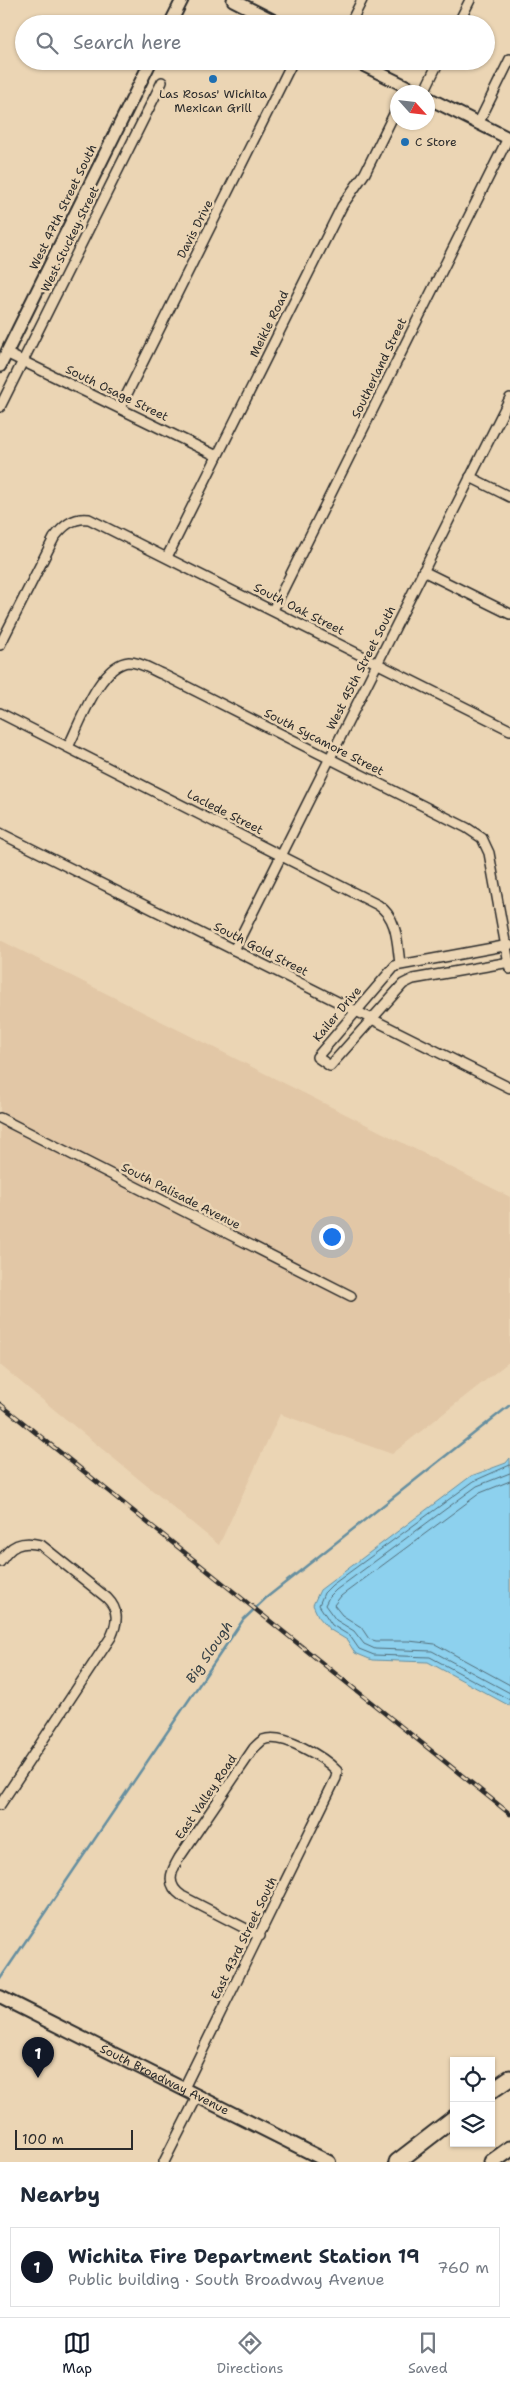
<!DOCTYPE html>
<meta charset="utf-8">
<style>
:root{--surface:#fff;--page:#f2f2f3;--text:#1f2937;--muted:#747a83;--line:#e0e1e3;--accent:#111827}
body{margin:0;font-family:"Shantell Sans",sans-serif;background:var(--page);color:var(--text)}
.controls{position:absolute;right:15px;bottom:15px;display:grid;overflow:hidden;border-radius:0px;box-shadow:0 1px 4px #0004}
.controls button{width:45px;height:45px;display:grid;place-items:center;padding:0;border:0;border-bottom:1px solid var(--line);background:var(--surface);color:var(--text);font:25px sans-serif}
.compass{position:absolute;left:390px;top:85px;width:45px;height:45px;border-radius:50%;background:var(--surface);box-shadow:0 1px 4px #0004;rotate:117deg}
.scale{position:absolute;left:15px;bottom:12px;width:118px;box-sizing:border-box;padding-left:5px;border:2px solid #2b2b2b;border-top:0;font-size:14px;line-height:18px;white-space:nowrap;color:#2b2b2b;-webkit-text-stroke:4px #ebd5b4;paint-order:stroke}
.you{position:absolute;left:331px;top:1236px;width:18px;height:18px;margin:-12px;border:4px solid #fff;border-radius:50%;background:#1a73e8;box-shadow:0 0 0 8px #1a73e833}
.badge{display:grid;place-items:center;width:32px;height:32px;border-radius:50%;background:var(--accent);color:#fff;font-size:16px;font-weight:700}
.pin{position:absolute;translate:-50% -41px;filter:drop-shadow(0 1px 2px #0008)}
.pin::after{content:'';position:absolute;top:26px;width:18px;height:15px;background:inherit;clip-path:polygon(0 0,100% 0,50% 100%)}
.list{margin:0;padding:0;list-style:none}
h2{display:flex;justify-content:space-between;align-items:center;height:65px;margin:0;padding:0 20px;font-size:21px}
h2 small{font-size:16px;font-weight:400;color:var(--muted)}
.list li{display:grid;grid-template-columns:32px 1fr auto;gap:15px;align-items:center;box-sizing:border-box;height:80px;margin:0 10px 10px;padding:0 10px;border:1px solid var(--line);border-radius:0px}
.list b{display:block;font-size:19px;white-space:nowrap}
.list p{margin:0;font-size:16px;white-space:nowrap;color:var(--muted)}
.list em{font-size:16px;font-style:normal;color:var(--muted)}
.icon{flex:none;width:28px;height:28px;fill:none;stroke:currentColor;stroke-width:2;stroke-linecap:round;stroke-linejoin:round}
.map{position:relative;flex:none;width:510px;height:2162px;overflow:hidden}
.search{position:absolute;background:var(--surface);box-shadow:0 1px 4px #0004;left:15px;right:15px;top:15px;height:55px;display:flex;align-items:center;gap:12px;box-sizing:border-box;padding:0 18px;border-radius:28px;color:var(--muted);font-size:19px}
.sheet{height:155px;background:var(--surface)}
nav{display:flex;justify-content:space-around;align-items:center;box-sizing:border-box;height:70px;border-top:1px solid var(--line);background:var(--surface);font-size:14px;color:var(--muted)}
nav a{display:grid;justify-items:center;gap:2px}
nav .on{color:var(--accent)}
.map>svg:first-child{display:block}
.built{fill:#e2c7a6}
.water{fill:#8dd1ee;stroke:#668fa0}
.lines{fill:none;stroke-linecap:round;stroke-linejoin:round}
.shore{stroke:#526d79;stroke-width:1}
.stream{stroke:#668fa0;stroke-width:2.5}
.street-casing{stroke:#2b2b2b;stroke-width:12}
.secondary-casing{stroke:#2b2b2b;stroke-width:15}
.primary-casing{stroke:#2b2b2b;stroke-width:16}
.highway-casing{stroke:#2b2b2b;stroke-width:19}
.street{stroke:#ebd5b4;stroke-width:9}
.secondary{stroke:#ebd5b4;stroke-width:11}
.primary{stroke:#ebd5b4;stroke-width:12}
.highway{stroke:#ebd5b4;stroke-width:15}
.rail-casing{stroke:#2b2b2b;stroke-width:4.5}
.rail{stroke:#ebd5b4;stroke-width:2.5;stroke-dasharray:8;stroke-linecap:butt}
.poi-dot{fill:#1f6fb2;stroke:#ebd5b4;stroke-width:2}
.labels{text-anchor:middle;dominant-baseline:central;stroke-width:5;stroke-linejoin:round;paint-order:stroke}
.poi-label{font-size:12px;fill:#2b2b2b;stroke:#ebd5b4}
.street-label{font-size:12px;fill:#2b2b2b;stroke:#ebd5b4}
.water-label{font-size:14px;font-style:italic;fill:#3a4448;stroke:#ebd5b4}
</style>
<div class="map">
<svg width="510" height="2162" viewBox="0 0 510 2162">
<rect width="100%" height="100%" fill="#ebd5b4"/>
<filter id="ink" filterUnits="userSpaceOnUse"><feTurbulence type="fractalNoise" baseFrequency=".02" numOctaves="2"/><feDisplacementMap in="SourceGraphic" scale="10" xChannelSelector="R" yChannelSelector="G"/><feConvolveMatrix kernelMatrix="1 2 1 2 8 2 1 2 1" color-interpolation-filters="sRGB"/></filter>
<g filter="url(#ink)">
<polygon class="built" points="0,940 510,1197 510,1361 392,1454 280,1414 219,1545 0,1365"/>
<polygon class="water" points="510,1458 510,1706 428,1662 372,1660 355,1653 347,1640 329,1629 318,1616 313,1605 320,1590 471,1476 506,1463"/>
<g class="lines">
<g class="shore">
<polyline points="510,1465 474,1481 332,1585 324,1593 319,1605 332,1625 350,1636 359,1649 374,1655 430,1657 510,1700"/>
<polyline points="510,1473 477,1486 336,1590 329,1597 325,1605 336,1620 354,1631 364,1644 375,1649 432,1651 510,1693"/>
<polyline points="510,1481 480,1493 341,1596 334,1605 342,1615 361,1627 369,1639 376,1641 409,1641 435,1644 510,1685"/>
</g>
<polyline class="stream" points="0,1979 243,1620 266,1598 510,1405"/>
<defs>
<g id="street">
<polyline points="350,24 362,0"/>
<polyline points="458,24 470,0"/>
<polyline points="424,92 439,61"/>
<polyline points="478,124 510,59"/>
<polyline points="6,353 217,456"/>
<polyline points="0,407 162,82"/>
<polyline points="120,408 293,61"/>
<polyline points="470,477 510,497"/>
<polyline points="167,557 342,206 365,173 398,106"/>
<polyline points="423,571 510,614"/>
<polyline points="273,610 508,138"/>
<path d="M0,645l54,-107c9,-12 19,-21 35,-19l421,211"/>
<path d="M0,713l378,192c20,13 19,38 22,59"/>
<path d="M68,747c12,-23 32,-83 61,-85 12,0 23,8 33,12l305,154 15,10 7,15 21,116"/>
<polyline points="0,833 510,1088"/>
<polyline points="509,945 395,966 317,1057 330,1066 403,984 413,979 510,962"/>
<polyline points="234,950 510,398"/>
<polyline points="0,1118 351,1296"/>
<path d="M0,1562c11,-17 21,-22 41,-17l66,53c12,12 11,24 4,39l-111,168"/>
<path d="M184,2088l152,-310 1,-7c-13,-14 -55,-39 -74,-31 -3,2 -6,5 -9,8l-75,110c-9,15 -13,27 3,38l78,40"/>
<polyline points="164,2162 198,2095"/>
</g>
<g id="secondary">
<polyline points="233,0 280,24"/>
<polyline points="170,24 182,0"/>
<polyline points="355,61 418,92"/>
<polyline points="428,98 510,139"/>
<polyline points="0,366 151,61"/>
</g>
<g id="primary">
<path id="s1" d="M0,1997l329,165"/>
</g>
<g id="highway">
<polyline points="491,2091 510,2078"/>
<polyline points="397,2162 454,2118"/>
<polyline points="492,2162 510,2149"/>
</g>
</defs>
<use href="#street" class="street-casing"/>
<use href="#secondary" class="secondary-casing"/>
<use href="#primary" class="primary-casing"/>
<use href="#highway" class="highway-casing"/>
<use href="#street" class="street"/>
<use href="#secondary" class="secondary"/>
<use href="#primary" class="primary"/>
<use href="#highway" class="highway"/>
<defs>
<polyline id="rail" points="0,1404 510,1814"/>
</defs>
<use href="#rail" class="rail-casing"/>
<use href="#rail" class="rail"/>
</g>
</g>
<g class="poi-dot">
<circle cx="213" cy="79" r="5"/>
<circle cx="405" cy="142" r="5"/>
</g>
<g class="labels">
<g class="poi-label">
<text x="213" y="94">Las Rosas' Wichita<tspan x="213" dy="14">Mexican Grill</tspan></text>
<text x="415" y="142" text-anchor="start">C Store</text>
</g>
<g class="street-label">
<text transform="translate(63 207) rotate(-64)">West 47th Street South</text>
<text transform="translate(195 229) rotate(-63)">Davis Drive</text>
<text transform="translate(70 239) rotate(-64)">West Stuckey Street</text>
<text transform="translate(269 324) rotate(-64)">Meikle Road</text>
<text transform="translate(379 368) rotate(-64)">Southerland Street</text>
<text transform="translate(117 393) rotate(26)">South Osage Street</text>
<text transform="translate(299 609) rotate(27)">South Oak Street</text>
<text transform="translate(361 668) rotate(-63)">West 45th Street South</text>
<text transform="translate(324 742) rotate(27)">South Sycamore Street</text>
<text transform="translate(225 812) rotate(27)">Laclede Street</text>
<text transform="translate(261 949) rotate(27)">South Gold Street</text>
<text transform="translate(337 1014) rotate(-50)">Kailer Drive</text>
<text transform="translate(181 1196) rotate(27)">South Palisade Avenue</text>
<text transform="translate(206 1797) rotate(-56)">East Valley Road</text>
<text transform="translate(244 1938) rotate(-64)">East 43rd Street South</text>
<text stroke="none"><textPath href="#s1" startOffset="184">South Broadway Avenue</textPath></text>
</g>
<g class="water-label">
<text transform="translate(209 1652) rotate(-56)">Big Slough</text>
</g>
</g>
</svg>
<div class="controls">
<button><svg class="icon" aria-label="locate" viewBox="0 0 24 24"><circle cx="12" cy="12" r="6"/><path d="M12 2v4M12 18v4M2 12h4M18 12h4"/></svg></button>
<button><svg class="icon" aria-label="layers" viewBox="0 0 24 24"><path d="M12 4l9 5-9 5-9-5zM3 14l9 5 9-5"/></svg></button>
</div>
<svg class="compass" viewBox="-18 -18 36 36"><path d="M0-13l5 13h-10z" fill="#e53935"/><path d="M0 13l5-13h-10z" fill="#747a83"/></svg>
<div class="scale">100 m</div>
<div class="you"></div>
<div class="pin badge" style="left:38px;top:2078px">1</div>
<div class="search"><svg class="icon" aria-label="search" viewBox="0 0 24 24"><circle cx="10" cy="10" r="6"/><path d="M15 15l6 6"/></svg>Search here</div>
</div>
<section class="sheet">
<h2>Nearby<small></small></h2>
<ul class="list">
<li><span class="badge">1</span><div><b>Wichita Fire Department Station 19</b><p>Public building · South Broadway Avenue</p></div><em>760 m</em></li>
</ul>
</section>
<nav>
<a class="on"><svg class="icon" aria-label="map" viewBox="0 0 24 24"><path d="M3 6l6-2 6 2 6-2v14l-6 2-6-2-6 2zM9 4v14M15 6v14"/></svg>Map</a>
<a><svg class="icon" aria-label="directions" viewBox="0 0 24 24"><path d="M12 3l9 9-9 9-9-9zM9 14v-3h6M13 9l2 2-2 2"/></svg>Directions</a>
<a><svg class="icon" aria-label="saved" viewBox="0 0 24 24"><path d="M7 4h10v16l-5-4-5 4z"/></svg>Saved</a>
</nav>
